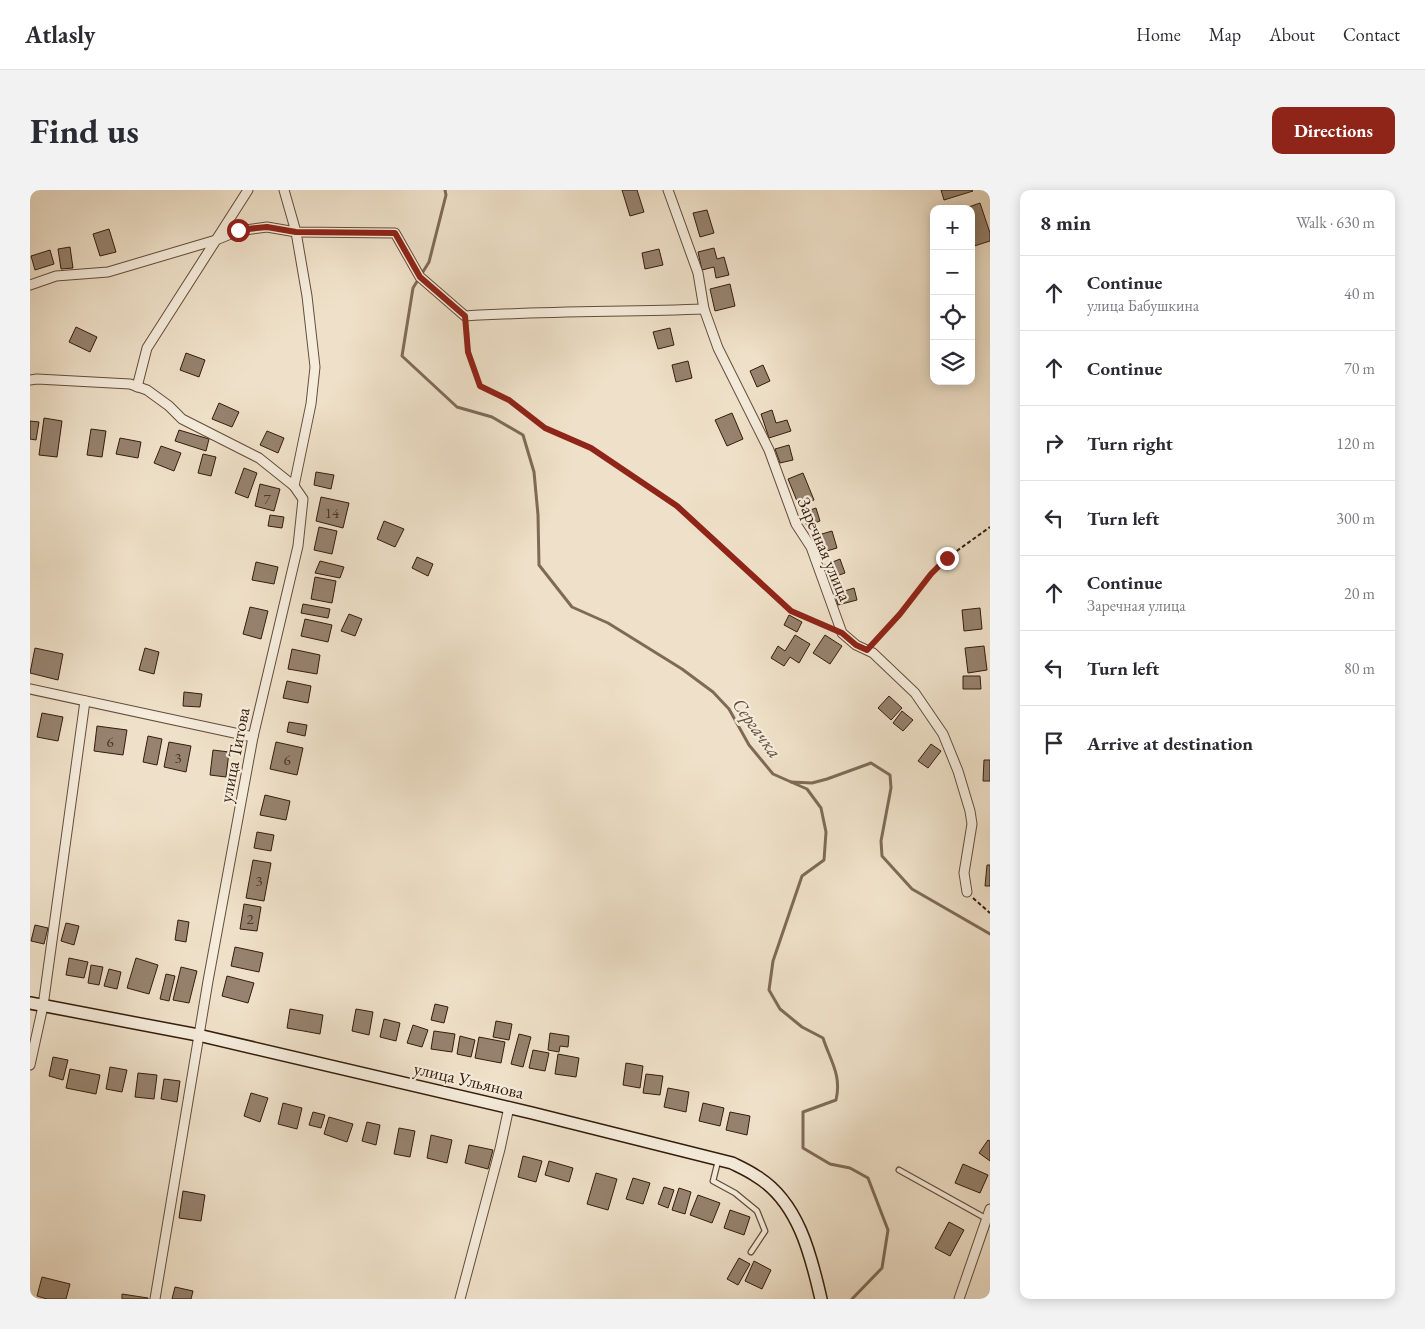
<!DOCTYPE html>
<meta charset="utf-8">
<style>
:root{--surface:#fff;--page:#f2f2f3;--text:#2b2b33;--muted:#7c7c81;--line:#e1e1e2;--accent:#8f2418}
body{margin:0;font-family:"EB Garamond",serif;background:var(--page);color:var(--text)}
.controls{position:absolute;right:15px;top:15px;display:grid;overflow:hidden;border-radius:10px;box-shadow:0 2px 12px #0003}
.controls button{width:45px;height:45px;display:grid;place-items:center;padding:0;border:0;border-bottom:1px solid var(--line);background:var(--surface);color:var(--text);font:25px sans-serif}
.stop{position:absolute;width:15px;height:15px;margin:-11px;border:4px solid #8f2418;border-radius:50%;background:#fff}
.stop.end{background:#8f2418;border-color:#fff;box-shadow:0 1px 5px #0008}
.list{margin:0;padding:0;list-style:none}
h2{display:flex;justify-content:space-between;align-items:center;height:65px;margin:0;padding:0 20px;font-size:21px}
h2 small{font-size:16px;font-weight:400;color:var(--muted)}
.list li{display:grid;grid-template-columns:32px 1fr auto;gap:15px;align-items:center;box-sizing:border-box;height:75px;padding:0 20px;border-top:1px solid var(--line)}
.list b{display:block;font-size:19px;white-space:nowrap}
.list p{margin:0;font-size:16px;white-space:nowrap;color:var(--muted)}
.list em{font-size:16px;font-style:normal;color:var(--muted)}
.icon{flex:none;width:28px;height:28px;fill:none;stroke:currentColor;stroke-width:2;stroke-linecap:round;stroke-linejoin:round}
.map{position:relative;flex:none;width:960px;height:1109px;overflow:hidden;border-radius:10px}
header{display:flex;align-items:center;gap:30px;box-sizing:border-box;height:70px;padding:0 25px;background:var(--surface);border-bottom:1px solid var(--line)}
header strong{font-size:24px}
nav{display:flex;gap:28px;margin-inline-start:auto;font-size:18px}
.intro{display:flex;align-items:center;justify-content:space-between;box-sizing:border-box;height:120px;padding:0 30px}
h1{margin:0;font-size:35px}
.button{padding:12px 22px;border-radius:10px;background:var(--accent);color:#fff;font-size:18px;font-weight:700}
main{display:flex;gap:30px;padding:0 30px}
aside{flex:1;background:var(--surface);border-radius:10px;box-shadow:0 2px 12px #0003}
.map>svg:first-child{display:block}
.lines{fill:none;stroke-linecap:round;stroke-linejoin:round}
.stream{stroke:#7f6a56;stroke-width:3}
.building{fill:#96826e;stroke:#351c0b}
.lane-casing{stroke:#644d3a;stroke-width:7}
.street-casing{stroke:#644d3a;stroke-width:11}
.secondary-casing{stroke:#351c0b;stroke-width:14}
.path{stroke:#351c0b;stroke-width:2;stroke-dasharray:4 2.5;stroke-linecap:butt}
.lane{stroke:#f5ecdc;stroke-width:4.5}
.street{stroke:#f5ecdc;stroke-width:9}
.secondary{stroke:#f5ecdc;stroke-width:11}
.route{stroke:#8f2418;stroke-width:6}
.labels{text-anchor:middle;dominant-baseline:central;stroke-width:4.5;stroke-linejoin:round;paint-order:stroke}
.number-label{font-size:15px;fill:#4d3624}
.street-label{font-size:18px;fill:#351c0b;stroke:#f5ecdc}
.water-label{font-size:19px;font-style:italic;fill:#604a37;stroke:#f5ecdc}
</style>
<header>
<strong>Atlasly</strong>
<nav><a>Home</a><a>Map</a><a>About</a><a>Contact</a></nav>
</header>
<div class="intro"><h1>Find us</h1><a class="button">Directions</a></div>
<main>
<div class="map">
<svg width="960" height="1109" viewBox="0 0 960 1109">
<rect width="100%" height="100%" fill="#efe1c9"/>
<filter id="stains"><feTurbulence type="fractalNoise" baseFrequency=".004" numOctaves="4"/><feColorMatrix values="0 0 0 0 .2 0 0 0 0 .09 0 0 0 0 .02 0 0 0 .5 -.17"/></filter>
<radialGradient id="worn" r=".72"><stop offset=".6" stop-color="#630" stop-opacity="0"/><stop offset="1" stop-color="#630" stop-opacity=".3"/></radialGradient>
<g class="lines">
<g class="stream">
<path d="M415,0l1,5 -17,67 -16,26 -11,68 55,51 35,10 31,18 11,37 4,43 1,50 33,42 36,16 74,46 31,23 16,17 20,36 24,29 34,15 14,19 5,24 -2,28 -22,16 -29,85 -4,29 11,19 22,18 21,11c7,22 19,37 13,62l-33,12v36l27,16 20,4 18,10 20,52 -6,38 -30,31"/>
<polyline points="761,592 782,593 797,589 841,573 860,585 861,598 851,651 852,666 882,699 960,744"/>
</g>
</g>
<g class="building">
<polygon points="592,0 607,0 614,22 600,26"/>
<polygon points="911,0 942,0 943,1 914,10"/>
<polygon points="950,13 960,43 960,51 941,57 941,19 933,19"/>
<polygon points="677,20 684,43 670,47 663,23"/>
<polygon points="79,39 86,62 70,66 63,44"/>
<polygon points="40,57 43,78 31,79 28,59"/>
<polygon points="684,58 687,69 694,67 699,85 686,88 684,77 672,80 668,62"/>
<polygon points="629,59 633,75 615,79 612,63"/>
<polygon points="20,60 24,74 5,80 1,66"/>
<polygon points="700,94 705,116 685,121 680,99"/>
<polygon points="46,137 67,147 60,162 39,152"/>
<polygon points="640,138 644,155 628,159 623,142"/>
<polygon points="156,163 175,170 169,187 150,180"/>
<polygon points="658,171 662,188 646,192 642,175"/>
<polygon points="733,175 740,191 727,197 720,181"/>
<polygon points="189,213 209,222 202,237 182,229"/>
<polygon points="742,220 746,233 757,230 761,241 739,248 731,224"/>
<polygon points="702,223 713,249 697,256 685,230"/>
<polygon points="14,228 32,231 27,267 9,265"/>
<polygon points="0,231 9,232 6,250 0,249"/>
<polygon points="61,239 76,241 72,267 57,265"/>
<polygon points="149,240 179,249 176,261 145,251"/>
<polygon points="237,241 254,248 248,263 230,255"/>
<polygon points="90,248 111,252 108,268 86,264"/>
<polygon points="759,255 763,270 750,273 745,259"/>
<polygon points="131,256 151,263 144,281 124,273"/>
<polygon points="173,264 186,267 181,286 168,283"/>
<polygon points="214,278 227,283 218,308 205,303"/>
<polygon points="286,282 304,285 301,299 284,295"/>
<polygon points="773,283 784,310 769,316 758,289"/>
<polygon points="230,294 250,299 244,321 225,316"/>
<polygon points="291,307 319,313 313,338 286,331"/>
<polygon points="786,318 790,331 777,336 772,323"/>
<polygon points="240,325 254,327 252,338 238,336"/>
<polygon points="354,331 374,339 365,357 347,349"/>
<polygon points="289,337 307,341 302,364 284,360"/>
<polygon points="802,341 807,358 790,363 785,346"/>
<polygon points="387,367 403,374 398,386 382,378"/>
<polygon points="810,369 815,383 798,389 793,376"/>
<polygon points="290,371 314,377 310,388 285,383"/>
<polygon points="226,372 248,377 244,394 222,390"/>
<polygon points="285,387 306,391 302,413 281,409"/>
<polygon points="824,398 827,410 808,415 805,404"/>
<polygon points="273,414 300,419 298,428 271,423"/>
<polygon points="220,417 238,421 231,449 213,444"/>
<polygon points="950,418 952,439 934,441 932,420"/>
<polygon points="319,424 332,429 325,446 311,441"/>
<polygon points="759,425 772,432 767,442 754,435"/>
<polygon points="275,429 302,435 298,452 271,446"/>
<polygon points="765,445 780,454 769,473 760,467 754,476 741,468 748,456 755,461"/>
<polygon points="795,445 812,456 800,474 783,463"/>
<polygon points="954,456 957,480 938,483 935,458"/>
<polygon points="5,458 33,464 28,490 0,483"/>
<polygon points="115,458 129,462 124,484 109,480"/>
<polygon points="262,459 290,465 287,484 258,479"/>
<polygon points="933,486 950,486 951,499 933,499"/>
<polygon points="257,491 281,496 278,513 253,508"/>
<polygon points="154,502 172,504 170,517 153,516"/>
<polygon points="859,506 872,518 861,530 848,518"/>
<polygon points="872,521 883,530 873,541 863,533"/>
<polygon points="12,523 33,527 28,551 7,547"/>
<polygon points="259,532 277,535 275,546 257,542"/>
<polygon points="67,536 97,540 93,565 64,561"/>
<polygon points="118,546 132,549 127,575 113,572"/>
<polygon points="139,552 161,556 156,582 134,577"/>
<polygon points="246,552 273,558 267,585 240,579"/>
<polygon points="901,554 911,561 898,578 888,571"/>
<polygon points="183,560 199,562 196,587 180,585"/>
<polygon points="954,570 960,570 960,591 953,591"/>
<polygon points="235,605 260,611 256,630 230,625"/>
<polygon points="227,642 244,645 241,661 224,658"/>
<polygon points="223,670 241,673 234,711 216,708"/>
<polygon points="957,675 960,675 960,696 955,696"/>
<polygon points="214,714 231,717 227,741 210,739"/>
<polygon points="148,730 159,732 156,752 145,750"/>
<polygon points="36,733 49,736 44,755 31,751"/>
<polygon points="5,735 18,738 14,754 1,751"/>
<polygon points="205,757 233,763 229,782 201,776"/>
<polygon points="39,768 58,772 54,788 36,785"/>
<polygon points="106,768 128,775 119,804 97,798"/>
<polygon points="61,775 73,777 69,795 58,793"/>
<polygon points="151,777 167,781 159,813 143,810"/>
<polygon points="79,779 91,782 87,799 74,796"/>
<polygon points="136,784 145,786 139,811 130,809"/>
<polygon points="197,786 224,793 218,813 192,806"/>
<polygon points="405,814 418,817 414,833 401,830"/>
<polygon points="260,819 293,825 290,844 257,838"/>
<polygon points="326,819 343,822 339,845 322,841"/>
<polygon points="354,829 370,833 366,851 350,847"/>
<polygon points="466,831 482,834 479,850 463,847"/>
<polygon points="383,835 398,840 392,857 377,853"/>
<polygon points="404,841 425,844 422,862 401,859"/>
<polygon points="520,843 539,846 538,857 530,856 529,862 518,860"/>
<polygon points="489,844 501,847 493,877 481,874"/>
<polygon points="430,846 445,850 441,867 427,864"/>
<polygon points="449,847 475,852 471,873 445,868"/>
<polygon points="503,860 519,863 515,881 499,878"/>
<polygon points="528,864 549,868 546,887 525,884"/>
<polygon points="23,867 38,870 33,890 19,886"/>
<polygon points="596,873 613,876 610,898 593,895"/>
<polygon points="80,877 97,880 92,902 76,899"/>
<polygon points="40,879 70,885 66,904 36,898"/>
<polygon points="108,883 127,885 124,909 105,907"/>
<polygon points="616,884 633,886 630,905 613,903"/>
<polygon points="134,889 150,891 147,912 131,909"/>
<polygon points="638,898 659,902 656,922 634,917"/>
<polygon points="221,903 238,908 230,932 214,926"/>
<polygon points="253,913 272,918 267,939 248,934"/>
<polygon points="673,913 694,918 690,936 669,931"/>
<polygon points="283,922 295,925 291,938 279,935"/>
<polygon points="700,922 720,926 717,945 696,940"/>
<polygon points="299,927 323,934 317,952 294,944"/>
<polygon points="337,932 350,935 346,955 332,951"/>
<polygon points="369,938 385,941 380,967 364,964"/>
<polygon points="401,945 422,950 417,973 397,968"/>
<polygon points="958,950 960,951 960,971 949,963"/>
<polygon points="439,955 463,960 458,979 435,973"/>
<polygon points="493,966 512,971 506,992 488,987"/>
<polygon points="519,971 543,978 539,992 515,985"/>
<polygon points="933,974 958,985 950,1003 925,993"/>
<polygon points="566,983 587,989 578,1020 557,1014"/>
<polygon points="603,988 620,993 613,1014 596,1009"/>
<polygon points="634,997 644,1000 638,1018 628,1014"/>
<polygon points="649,998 661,1002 655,1024 642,1020"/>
<polygon points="153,1001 175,1005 171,1031 149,1028"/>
<polygon points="668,1005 690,1013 682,1033 660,1025"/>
<polygon points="700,1020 720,1027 714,1045 694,1038"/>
<polygon points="919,1032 934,1040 920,1066 905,1058"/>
<polygon points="709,1068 720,1074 708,1095 697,1089"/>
<polygon points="724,1071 741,1080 732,1099 715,1091"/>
<polygon points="12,1087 40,1094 36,1109 17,1109 7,1106"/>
<polygon points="145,1097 163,1101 161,1109 142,1109"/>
<polygon points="92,1104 118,1108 118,1109 92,1109"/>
</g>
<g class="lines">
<defs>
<g id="lane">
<polyline points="688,971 683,991 705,1003 727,1021 735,1041 721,1062"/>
<polyline points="869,980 957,1029"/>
</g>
<g id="street">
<polyline points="254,0 266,42 277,106 285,177 281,214 264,296"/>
<polyline points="638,0 668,83 674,119 688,158 739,260 766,334 781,357 812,443 826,455 843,463 885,503 913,544 928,581 940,621 942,634 934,683 937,702"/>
<path d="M0,95l26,-9 52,-4 108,-32 22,-9 29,-4 29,5 99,1 25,44 45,39c79,-5 159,-4 239,-7"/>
<polyline points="0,190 7,189 100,194 117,200 139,216 152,229 229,268 264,296 273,309 268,356 223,547 178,791 125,1109"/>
<polyline points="107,197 117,158 218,0"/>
<polyline points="0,499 223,547"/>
<polyline points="0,875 13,816 55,511"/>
<polyline points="430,1109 470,959 479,917"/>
<polyline points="929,1109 960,1019"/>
</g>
<path id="secondary" d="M0,813l168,32 334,78 200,50c8,4 17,8 24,13 42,25 55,79 65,123"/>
</defs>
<use href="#lane" class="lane-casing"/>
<use href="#street" class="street-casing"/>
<use href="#secondary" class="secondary-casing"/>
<g class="path">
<polyline points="436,135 438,162 450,196 479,210 515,238 561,258 647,316 761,421 800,438"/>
<polyline points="844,452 870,424 901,384 917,368 960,337"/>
<polyline points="943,708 960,723"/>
</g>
<use href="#lane" class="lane"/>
<use href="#street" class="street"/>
<use href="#secondary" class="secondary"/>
</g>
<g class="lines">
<polyline class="route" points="208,40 237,37 266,42 365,43 390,87 435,126 438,162 450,196 479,210 515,238 561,258 647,316 761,421 812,443 826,455 837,460 870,424 901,384 917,368"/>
</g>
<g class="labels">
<g class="number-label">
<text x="237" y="308">7</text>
<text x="302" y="322">14</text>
<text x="80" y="551">6</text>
<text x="148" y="567">3</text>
<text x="257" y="569">6</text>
<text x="229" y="690">3</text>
<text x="220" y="728">2</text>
</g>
<g class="street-label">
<text transform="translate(795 359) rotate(67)">Заречная улица</text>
<text transform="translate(204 565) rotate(-79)">улица Титова</text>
<text transform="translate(439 890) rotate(13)">улица Ульянова</text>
</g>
<g class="water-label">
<text transform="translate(727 538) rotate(54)">Сергачка</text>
</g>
</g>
<rect width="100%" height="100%" filter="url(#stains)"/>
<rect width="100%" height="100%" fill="url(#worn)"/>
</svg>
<div class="controls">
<button>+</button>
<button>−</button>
<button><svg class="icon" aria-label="locate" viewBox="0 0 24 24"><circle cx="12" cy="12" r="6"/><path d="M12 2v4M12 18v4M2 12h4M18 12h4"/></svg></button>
<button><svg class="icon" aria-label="layers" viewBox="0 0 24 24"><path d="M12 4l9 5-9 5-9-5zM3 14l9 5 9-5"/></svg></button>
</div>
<div class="stop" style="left:208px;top:40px"></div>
<div class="stop end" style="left:917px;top:368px"></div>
</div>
<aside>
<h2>8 min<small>Walk · 630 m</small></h2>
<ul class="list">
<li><svg class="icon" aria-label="ahead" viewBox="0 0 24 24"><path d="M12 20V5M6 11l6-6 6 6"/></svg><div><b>Continue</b><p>улица Бабушкина</p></div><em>40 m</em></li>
<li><svg class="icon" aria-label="ahead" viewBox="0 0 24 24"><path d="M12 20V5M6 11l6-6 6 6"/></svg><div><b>Continue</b></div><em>70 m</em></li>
<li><svg class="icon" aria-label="right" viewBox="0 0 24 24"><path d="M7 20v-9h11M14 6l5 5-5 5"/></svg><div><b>Turn right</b></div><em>120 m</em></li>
<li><svg class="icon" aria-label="left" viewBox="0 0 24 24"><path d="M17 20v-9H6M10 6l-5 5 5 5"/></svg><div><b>Turn left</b></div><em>300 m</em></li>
<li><svg class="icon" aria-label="ahead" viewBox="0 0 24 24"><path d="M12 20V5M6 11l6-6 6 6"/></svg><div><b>Continue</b><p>Заречная улица</p></div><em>20 m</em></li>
<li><svg class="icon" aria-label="left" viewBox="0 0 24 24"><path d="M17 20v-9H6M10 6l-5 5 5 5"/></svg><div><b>Turn left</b></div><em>80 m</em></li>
<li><svg class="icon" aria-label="arrive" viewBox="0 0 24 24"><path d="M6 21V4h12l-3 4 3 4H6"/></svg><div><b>Arrive at destination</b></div></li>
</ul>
</aside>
</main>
